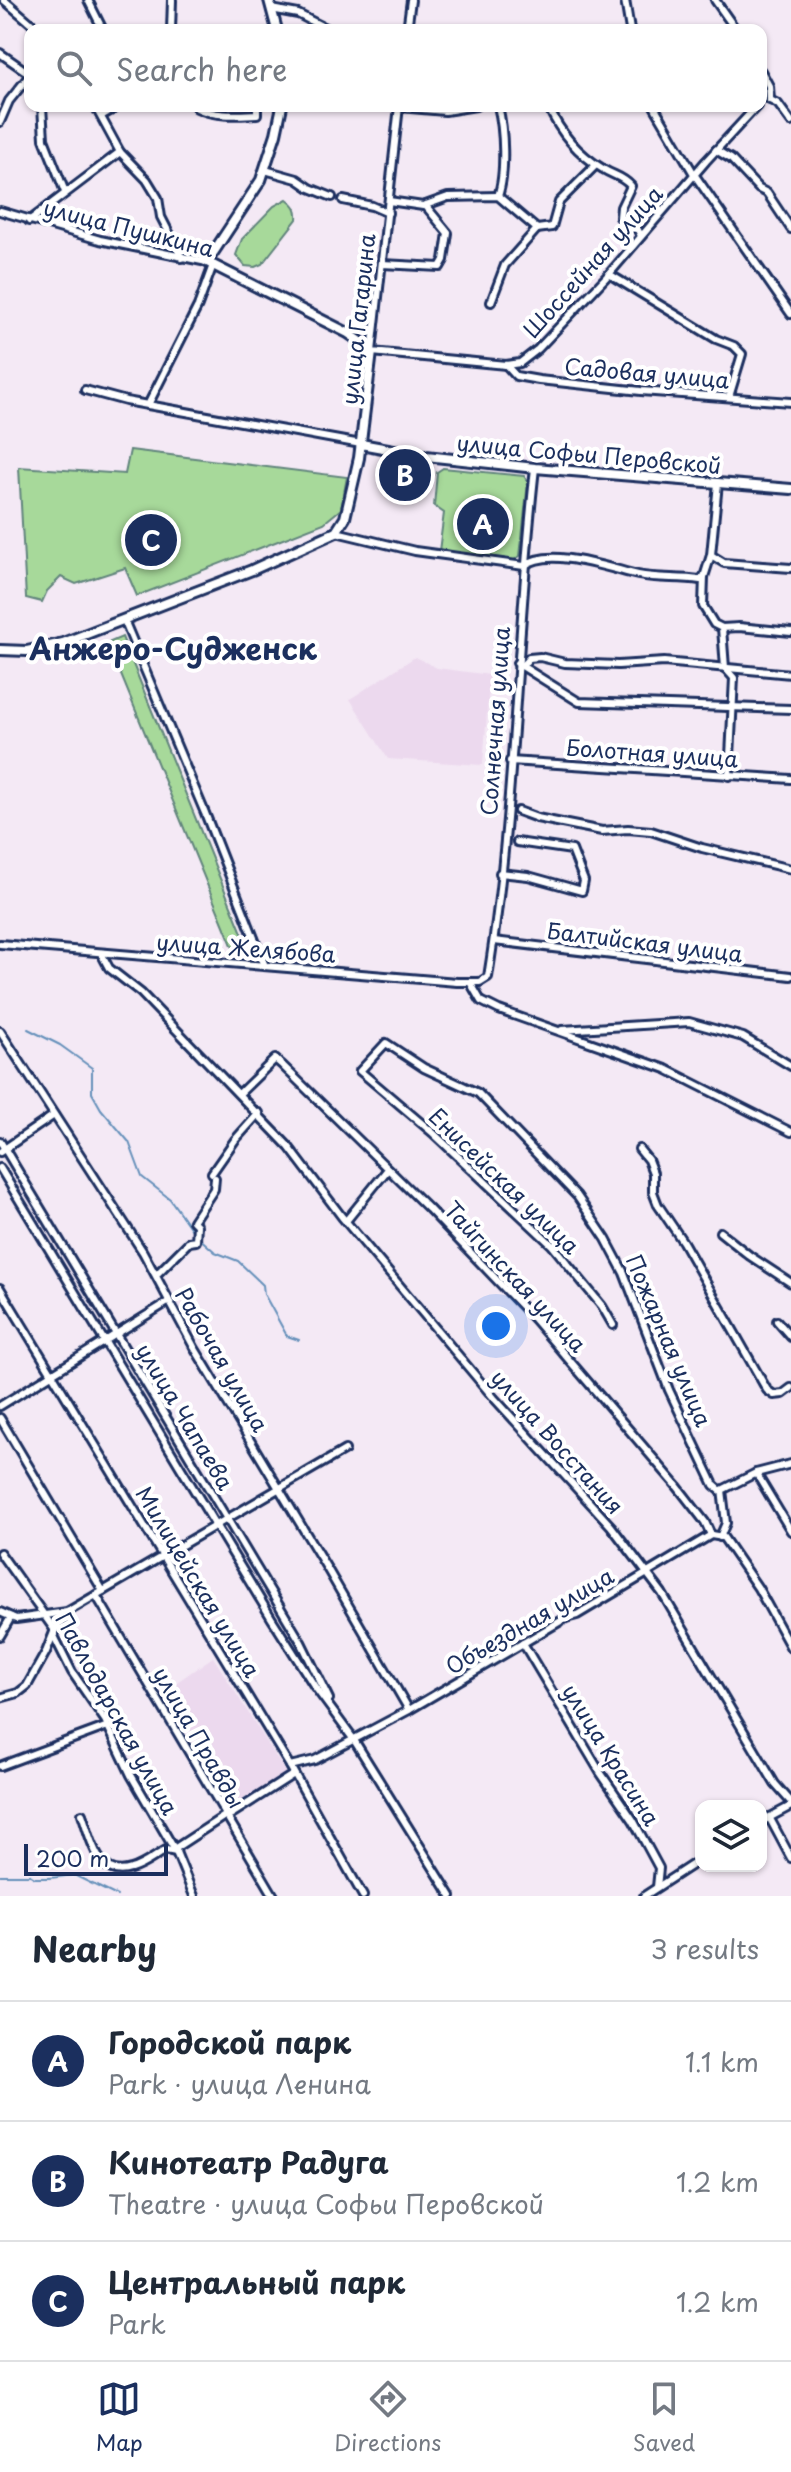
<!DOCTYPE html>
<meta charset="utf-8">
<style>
:root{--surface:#fff;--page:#f6f6f7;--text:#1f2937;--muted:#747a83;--line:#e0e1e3;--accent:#1b2f5e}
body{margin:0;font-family:"Playpen Sans",sans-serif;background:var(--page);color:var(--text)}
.controls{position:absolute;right:24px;bottom:24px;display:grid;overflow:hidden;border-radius:16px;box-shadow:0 2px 6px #0004}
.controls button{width:72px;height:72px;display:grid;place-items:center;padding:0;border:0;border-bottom:2px solid var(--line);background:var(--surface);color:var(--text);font:40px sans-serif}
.scale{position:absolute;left:24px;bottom:20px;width:144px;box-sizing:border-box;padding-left:8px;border:4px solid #1b2f5e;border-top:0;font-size:22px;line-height:28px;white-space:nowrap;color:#1b2f5e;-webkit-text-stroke:6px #fff;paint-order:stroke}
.you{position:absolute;left:496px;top:1326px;width:28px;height:28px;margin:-20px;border:6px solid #fff;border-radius:50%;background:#1a73e8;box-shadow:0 0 0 12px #1a73e833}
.badge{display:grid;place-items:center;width:52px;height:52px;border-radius:50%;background:var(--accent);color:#fff;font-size:26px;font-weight:700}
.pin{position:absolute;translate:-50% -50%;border:4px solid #fff;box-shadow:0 2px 8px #0006}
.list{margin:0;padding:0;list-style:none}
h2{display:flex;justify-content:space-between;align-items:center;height:104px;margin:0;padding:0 32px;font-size:34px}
h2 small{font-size:26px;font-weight:400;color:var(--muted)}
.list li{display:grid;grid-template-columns:52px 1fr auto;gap:24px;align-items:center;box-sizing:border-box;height:120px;padding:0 32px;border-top:2px solid var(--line)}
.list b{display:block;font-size:30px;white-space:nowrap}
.list p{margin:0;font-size:26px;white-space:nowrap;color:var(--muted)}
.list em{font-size:26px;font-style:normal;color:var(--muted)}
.icon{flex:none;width:44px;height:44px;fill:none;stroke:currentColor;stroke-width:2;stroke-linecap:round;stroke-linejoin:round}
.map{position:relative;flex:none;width:791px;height:1896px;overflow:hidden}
.search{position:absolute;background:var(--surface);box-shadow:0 2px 6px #0004;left:24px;right:24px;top:24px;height:88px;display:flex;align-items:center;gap:20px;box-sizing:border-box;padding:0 28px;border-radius:16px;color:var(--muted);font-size:30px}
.sheet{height:464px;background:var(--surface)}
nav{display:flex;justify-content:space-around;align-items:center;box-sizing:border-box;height:112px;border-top:2px solid var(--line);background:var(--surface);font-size:22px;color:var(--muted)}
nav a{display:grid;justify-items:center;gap:4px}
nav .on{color:var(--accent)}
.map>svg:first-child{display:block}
.built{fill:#ecd9ee}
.green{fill:#a7d99a;stroke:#61847c;stroke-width:2}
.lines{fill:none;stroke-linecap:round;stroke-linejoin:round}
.stream{stroke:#6590ba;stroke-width:2}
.minor-casing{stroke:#1b2f5e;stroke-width:12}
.major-casing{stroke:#1b2f5e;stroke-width:14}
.minor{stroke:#fff;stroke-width:6}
.major{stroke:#fff;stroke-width:8}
.labels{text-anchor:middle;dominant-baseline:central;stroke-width:8;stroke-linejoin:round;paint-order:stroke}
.street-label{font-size:22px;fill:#1b2f5e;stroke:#fff}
.district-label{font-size:30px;font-weight:bold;fill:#1b2f5e;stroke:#fff}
</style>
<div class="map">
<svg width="791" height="1896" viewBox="0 0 791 1896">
<rect width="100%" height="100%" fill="#f4e9f5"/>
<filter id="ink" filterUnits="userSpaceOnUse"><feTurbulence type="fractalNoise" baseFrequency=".0125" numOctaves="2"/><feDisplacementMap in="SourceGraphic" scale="16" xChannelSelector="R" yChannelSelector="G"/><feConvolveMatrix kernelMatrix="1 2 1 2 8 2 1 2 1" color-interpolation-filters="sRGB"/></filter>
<g filter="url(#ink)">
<g class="built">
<polygon points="415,657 437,668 490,675 483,765 388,759 350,699"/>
<polygon points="213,1657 287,1774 231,1806 164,1691"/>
</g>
<g class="green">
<path d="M287,199c8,6 11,10 10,20l-35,45 -7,3 -10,-1 -9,-11 6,-16 32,-33z"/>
<polygon points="130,450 347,477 341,509 324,523 137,596 125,568 76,584 61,577 47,591 42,602 26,598 19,467 125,474"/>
<polygon points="443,468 524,476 528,482 520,556 514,560 439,551 444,513 434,506 437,472"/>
<polygon points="122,637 249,950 234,950 108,643"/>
</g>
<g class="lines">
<g class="stream">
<polyline points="28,1029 60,1045 92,1068 92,1093 101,1109 129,1142 142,1177 170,1199 194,1233"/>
<polyline points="198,1237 215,1252 238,1261 263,1285 264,1294 287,1336 299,1340"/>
<polyline points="0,1875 30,1875 35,1878 50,1878 74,1875 117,1896"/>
</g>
<defs>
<g id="minor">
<polyline points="4,0 39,30"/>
<polyline points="88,0 103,30"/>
<polyline points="625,0 630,30"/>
<polyline points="715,0 736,30"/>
<polyline points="271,9 298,14 329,30"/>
<polyline points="171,30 172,0"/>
<polyline points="407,30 411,0"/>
<polyline points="0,53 30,74"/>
<polyline points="761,71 769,86 770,100"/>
<polyline points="770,100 778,104 791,122"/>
<polyline points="42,106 44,139 65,192"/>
<polyline points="95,106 120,152 147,180 158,198 161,217 182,258"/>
<polyline points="399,106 372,352 506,365 520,363 538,349 609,274 706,161 757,106"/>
<path d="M548,106c12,27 30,48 55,63 11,7 19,7 28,17l-10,21 -1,10 18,13 3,6"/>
<polyline points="654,106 694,174 791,314"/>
<polyline points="399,107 445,111 476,106"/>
<path d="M197,108c18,9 40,7 60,6v-8"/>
<polyline points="101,116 119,106"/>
<polyline points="0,122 9,101 30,75"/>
<polyline points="716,150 731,159 759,189 767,193 791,229"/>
<polyline points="265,170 297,179 310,188 332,197"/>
<path d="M498,196c8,-22 6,-67 0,-90"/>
<polyline points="343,200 372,206 388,213"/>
<polyline points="389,201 423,206 448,197 498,196 537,229 552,227 559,202 596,165"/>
<polyline points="0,211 100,240 207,262"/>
<polyline points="29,221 120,152"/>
<polyline points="382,264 440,267 444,260 448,233 425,205"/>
<polyline points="609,274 716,339 734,346 742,354 729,397"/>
<polyline points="491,302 505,265 537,229"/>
<polyline points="506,365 516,376 539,380 641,391 791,402"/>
<polyline points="85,390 126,401 361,444"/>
<polyline points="148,405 198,306 213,265"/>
<polyline points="718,483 711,555 704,577 703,606 714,624 722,628 725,668 734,678 729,776"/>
<path d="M336,532l79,19 109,15c25,-20 84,2 114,9 19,4 41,2 62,5l4,-3"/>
<polyline points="711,555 724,563 791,568"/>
<polyline points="124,620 205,813 265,966"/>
<polyline points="722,628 739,627 791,632"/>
<polyline points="517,663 579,702 791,709"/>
<polyline points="522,666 529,658 540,657 565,663 618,665 664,662 791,674"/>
<polyline points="510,761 791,779"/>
<polyline points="518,811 537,818 602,831 628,829 651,831 702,848 791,869"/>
<polyline points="500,873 528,876 582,891 584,881 572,850 517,842"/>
<polyline points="494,941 791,976"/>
<path d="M0,944l457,38h23l8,-5c27,-168 28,-340 47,-509"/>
<polyline points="101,953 109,968 141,993 289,1147 342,1217 494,1398 611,1526 662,1593 775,1784 791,1802"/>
<polyline points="470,982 481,1001 499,1010 666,1069 791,1132"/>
<polyline points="562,1030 689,1022 743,1037 791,1066"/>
<polyline points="0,1031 143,1252 194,1347 328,1570 409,1710"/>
<polyline points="240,1093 275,1059 282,1065 429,1209 534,1319 677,1486 705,1522 711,1535"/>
<polyline points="0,1141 301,1642 329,1699"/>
<polyline points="639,1149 648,1160 653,1173 653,1192 658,1205 683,1242 767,1390 774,1395 783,1394 791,1388"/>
<polyline points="0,1152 54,1115"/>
<polyline points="0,1168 272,1619 315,1687 354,1740 451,1896"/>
<polyline points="212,1173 235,1140 259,1113"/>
<polyline points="346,1221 388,1169"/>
<polyline points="720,1232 750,1256 791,1283"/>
<polyline points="156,1275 189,1242 196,1241 197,1225 193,1221 214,1189 215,1178"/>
<polyline points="0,1288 290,1766 363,1896"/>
<polyline points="777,1321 791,1337"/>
<polyline points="613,1325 602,1306 552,1245 433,1133 360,1071 386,1043 424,1068 478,1093 577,1196 606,1239 624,1273 669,1390 714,1485 722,1492"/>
<polyline points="0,1406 168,1302"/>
<polyline points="0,1418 103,1591"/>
<polyline points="756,1473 791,1531"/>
<polyline points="720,1537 726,1523 722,1490 756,1473 791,1464"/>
<polyline points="0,1553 54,1629 54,1636 72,1672 105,1720 131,1775 176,1852 194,1896"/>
<polyline points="96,1595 274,1896"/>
<polyline points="0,1612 16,1619 67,1612 345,1450"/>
<polyline points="0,1636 11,1617"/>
<polyline points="523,1643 600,1772 633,1820 659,1868 657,1887"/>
<polyline points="0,1698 18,1693 27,1686 46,1652 54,1632 67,1612"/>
<polyline points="0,1766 108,1726"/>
<polyline points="290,1766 315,1760 409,1710 566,1618 577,1615 711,1535 723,1537 758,1588 791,1648"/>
<path d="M82,1814c9,24 15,66 49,55 12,-3 24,-13 35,-19l10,2 1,-5 49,-32"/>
<polyline points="227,1817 294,1774"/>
<polyline points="769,1817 791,1858"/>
<polyline points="761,1822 791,1806"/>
<polyline points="644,1896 701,1859"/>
</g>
<g id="major">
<polyline points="269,0 277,30"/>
<polyline points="361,444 426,456 535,468 791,489"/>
<polyline points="0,650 27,651 63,643 252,570 336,532 345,518 359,458 372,352 364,344 348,333 207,262 261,180 276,134 282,106"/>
</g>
</defs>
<use href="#minor" class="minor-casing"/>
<use href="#major" class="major-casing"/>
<use href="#minor" class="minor"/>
<use href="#major" class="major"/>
</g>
</g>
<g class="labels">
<g class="street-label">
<text transform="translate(129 227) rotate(14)">улица Пушкина</text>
<text transform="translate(592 261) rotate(-48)">Шоссейная улица</text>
<text transform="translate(357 319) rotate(-84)">улица Гагарина</text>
<text transform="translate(647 372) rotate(5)">Садовая улица</text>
<text transform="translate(589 453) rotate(5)">улица Софьи Перовской</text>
<text transform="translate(494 721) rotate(-86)">Солнечная улица</text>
<text transform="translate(652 752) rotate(4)">Болотная улица</text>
<text transform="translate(645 941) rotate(7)">Балтийская улица</text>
<text transform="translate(246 947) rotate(4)">улица Желябова</text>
<text transform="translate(505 1180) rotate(44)">Енисейская улица</text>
<text transform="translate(516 1276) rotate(47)">Тайгинская улица</text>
<text transform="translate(670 1340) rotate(67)">Пожарная улица</text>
<text transform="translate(223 1359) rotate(60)">Рабочая улица</text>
<text transform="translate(186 1416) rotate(59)">улица Чапаева</text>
<text transform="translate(558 1441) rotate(48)">улица Восстания</text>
<text transform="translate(199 1581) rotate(59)">Милицейская улица</text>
<text transform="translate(529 1620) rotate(-30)">Объездная улица</text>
<text transform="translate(118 1713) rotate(61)">Павлодарская улица</text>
<text transform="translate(200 1737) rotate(60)">улица Правды</text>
<text transform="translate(612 1754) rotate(58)">улица Красина</text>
</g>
<g class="district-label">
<text x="173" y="647">Анжеро-Судженск</text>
</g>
</g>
</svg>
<div class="controls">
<button><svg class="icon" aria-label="layers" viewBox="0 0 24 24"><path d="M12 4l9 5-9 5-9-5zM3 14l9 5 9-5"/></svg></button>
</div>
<div class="scale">200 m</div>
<div class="you"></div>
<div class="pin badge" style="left:483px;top:524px">A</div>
<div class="pin badge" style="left:405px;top:475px">B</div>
<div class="pin badge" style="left:151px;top:540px">C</div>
<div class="search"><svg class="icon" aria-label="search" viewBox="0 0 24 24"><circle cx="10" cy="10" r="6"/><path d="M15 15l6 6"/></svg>Search here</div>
</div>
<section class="sheet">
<h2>Nearby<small>3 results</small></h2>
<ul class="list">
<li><span class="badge">A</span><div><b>Городской парк</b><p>Park · улица Ленина</p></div><em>1.1 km</em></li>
<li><span class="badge">B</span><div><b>Кинотеатр Радуга</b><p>Theatre · улица Софьи Перовской</p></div><em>1.2 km</em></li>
<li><span class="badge">C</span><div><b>Центральный парк</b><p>Park</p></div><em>1.2 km</em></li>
</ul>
</section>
<nav>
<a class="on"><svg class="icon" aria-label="map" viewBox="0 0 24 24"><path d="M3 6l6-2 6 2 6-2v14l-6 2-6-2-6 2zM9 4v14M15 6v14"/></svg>Map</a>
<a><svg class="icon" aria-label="directions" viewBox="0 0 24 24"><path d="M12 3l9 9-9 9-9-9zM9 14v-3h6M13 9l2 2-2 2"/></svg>Directions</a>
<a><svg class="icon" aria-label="saved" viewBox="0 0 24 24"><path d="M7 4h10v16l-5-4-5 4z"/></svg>Saved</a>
</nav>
